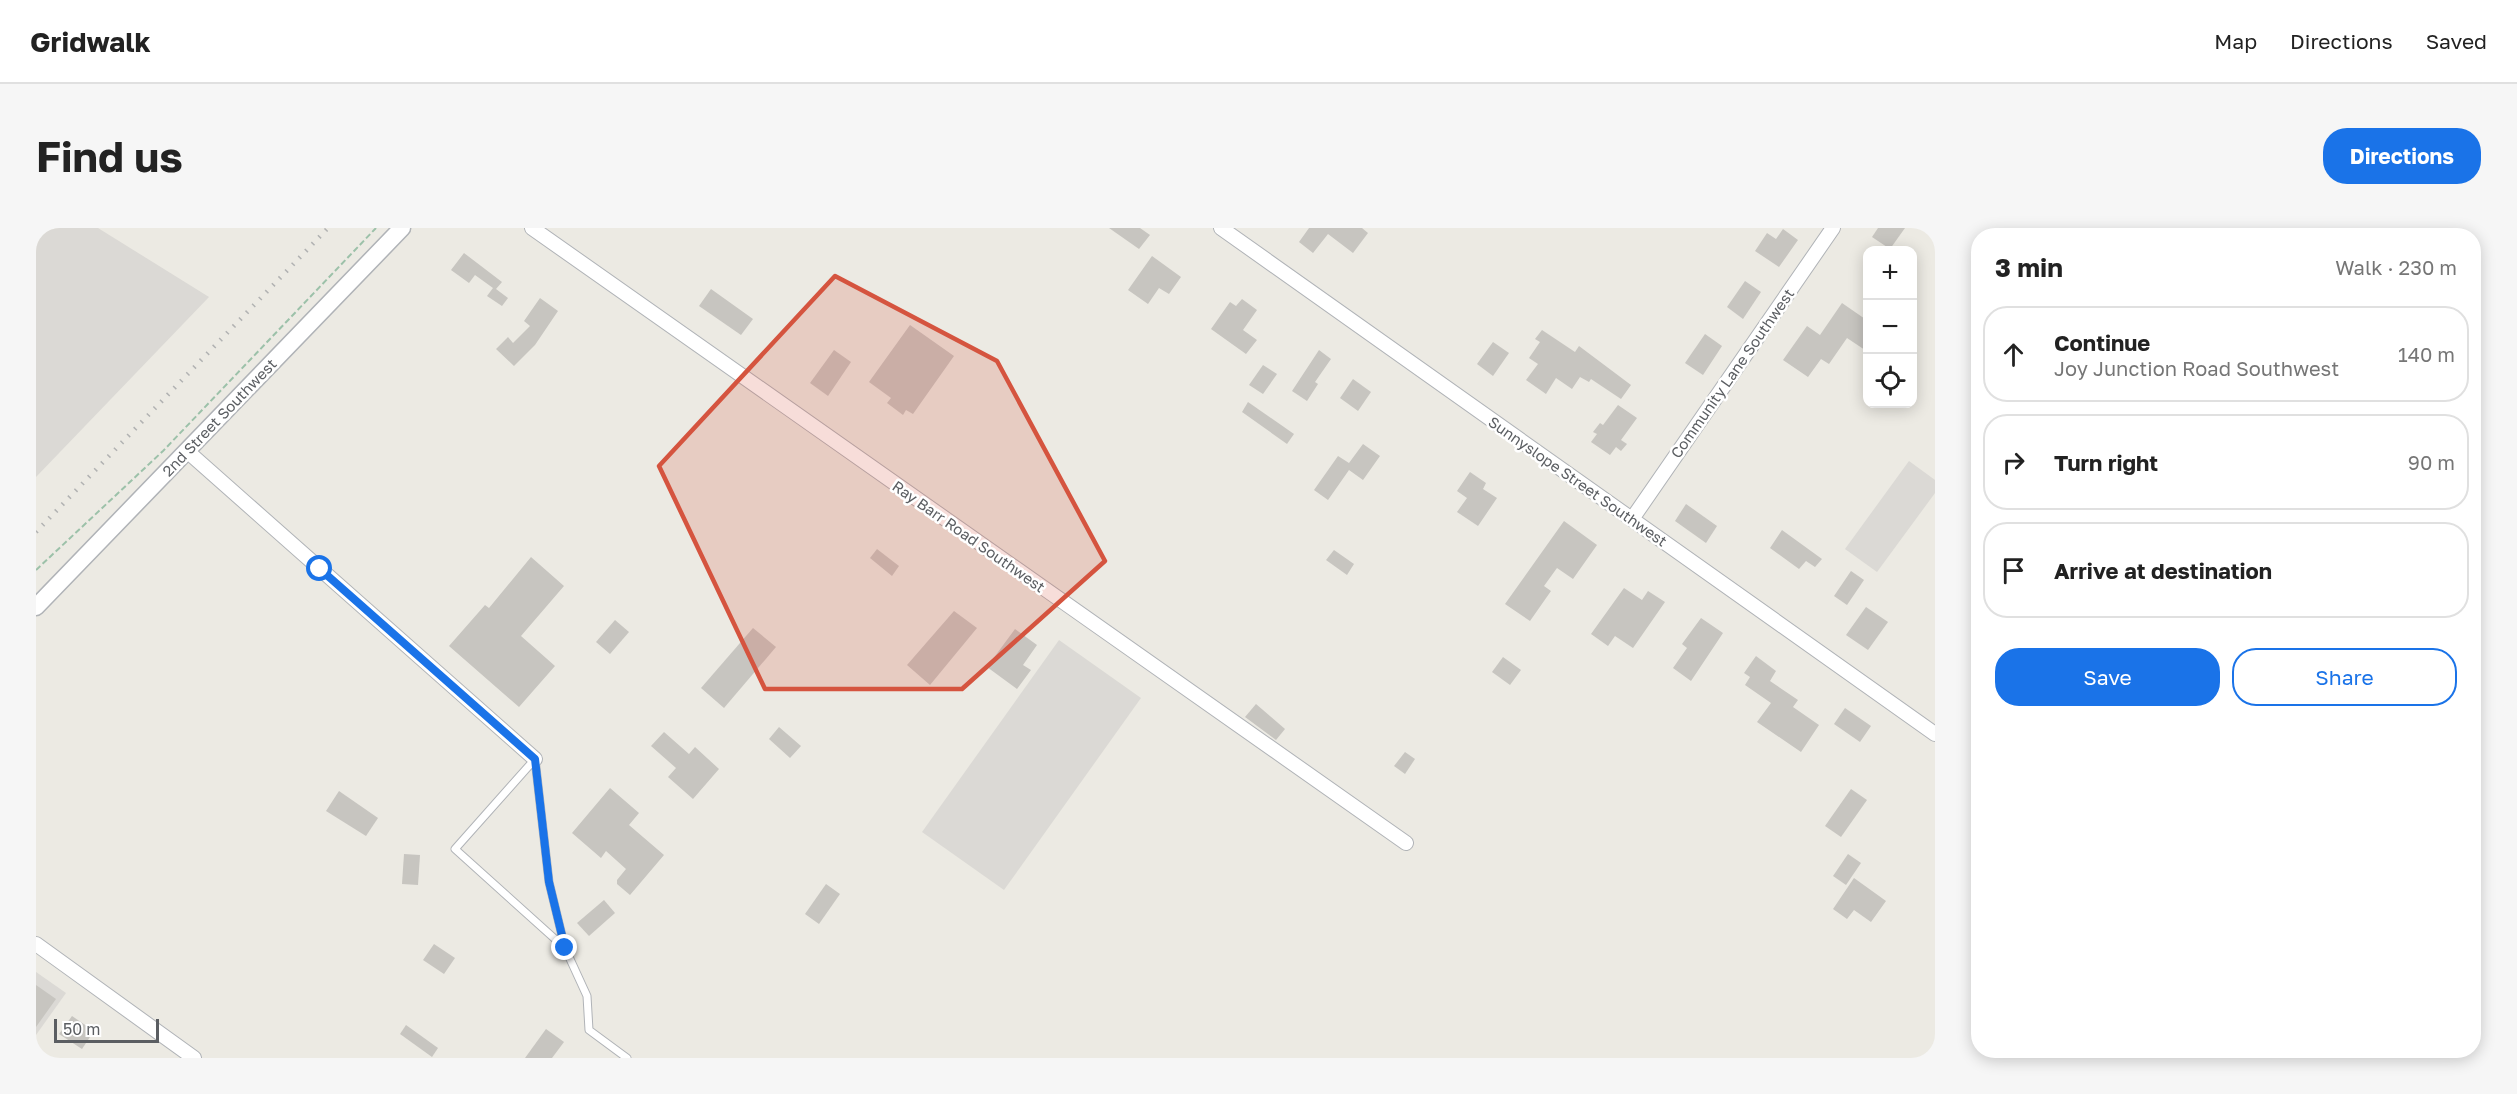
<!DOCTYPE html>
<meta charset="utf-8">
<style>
:root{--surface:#fff;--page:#f6f6f6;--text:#222;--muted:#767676;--line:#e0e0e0;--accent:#1a73e8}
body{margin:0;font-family:"Golos Text",sans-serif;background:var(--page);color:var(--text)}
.controls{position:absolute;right:18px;top:18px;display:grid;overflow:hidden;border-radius:12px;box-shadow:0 3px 15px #0003}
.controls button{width:54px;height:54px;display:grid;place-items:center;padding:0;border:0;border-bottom:2px solid var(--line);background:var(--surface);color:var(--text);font:30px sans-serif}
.scale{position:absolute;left:18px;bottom:15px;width:105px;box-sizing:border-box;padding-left:6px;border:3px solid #5b5e62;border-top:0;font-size:16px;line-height:21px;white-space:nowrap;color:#5b5e62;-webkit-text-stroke:4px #fff;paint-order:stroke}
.stop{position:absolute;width:18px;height:18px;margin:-14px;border:4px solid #1a73e8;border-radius:50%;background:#fff}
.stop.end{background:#1a73e8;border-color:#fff;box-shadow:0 2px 6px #0008}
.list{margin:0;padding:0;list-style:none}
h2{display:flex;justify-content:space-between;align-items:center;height:78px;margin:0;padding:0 24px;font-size:26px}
h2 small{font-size:20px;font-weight:400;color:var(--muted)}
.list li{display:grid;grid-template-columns:39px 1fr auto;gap:18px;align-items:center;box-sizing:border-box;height:96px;margin:0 12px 12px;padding:0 12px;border:2px solid var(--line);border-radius:24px}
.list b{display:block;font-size:22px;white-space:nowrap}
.list p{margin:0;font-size:20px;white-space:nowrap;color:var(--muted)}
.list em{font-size:20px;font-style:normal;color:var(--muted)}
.actions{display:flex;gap:12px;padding:18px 24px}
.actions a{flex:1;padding:14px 0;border:2px solid var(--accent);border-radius:24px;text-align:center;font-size:21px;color:var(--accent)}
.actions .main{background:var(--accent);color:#fff}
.icon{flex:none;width:33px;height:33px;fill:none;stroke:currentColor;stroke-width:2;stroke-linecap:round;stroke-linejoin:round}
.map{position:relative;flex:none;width:1899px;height:830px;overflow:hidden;border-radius:24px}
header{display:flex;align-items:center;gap:36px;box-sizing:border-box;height:84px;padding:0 30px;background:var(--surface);border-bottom:2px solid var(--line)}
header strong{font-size:28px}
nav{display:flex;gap:33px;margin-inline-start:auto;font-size:21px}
.intro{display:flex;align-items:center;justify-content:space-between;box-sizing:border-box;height:144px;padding:0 36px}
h1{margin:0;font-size:42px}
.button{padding:15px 27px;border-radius:24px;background:var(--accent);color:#fff;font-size:21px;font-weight:700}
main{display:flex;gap:36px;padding:0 36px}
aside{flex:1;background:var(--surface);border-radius:24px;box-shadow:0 3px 15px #0003}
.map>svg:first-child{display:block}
.industrial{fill:#dbd9d5}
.building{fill:#c7c5c0}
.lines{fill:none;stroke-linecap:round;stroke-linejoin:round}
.service-casing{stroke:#b0b3b7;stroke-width:9}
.minor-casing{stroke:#b0b3b7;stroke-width:16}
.tertiary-casing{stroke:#b0b3b7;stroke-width:19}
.path{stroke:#9cc1a9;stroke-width:2;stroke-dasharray:6 3;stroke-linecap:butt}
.service{stroke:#fff;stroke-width:7}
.minor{stroke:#fff;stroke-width:14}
.tertiary{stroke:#fff;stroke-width:16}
.rail{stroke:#b1b2b2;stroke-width:4.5;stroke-dasharray:1.5 8;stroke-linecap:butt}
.route{stroke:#1a73e8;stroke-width:8}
.marked{fill:#d5543f;fill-opacity:0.2;stroke:#d5543f;stroke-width:4.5;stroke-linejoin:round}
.labels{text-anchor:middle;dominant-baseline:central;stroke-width:5;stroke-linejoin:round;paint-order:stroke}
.street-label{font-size:15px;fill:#5b5e62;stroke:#fff}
</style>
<header>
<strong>Gridwalk</strong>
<nav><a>Map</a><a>Directions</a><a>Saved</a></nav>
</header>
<div class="intro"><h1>Find us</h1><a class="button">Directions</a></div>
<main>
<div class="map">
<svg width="1899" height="830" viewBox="0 0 1899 830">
<rect width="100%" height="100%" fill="#eceae3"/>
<g class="industrial">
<polygon points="0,0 62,0 173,69 0,249"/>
<polygon points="1873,233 1899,252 1899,265 1841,344 1809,321"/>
<polygon points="1023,412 1105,470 968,662 886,604"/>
<polygon points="0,744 30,765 0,807"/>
</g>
<g class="building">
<polygon points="1073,0 1104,0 1114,7 1103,21"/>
<polygon points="1273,0 1326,0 1332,5 1317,25 1292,6 1277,25 1263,14"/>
<polygon points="1842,0 1869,0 1854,21 1836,9"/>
<polygon points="1747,1 1762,12 1743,39 1719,23 1731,5 1740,11"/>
<polygon points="428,25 466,54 460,61 472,70 466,78 451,68 457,60 439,47 433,55 415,42"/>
<polygon points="1116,28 1145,49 1133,66 1123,60 1112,76 1092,62"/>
<polygon points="1709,53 1725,64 1707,91 1691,79"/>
<polygon points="675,61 717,91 705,107 663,78"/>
<polygon points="504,70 522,83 499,117 478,138 460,121 472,109 477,115 494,98 488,93"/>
<polygon points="1206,71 1221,82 1207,102 1221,112 1210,126 1175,101 1194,74 1200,78"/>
<polygon points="1806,75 1832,93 1832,124 1811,110 1793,136 1785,131 1772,149 1747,132 1771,98 1784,107"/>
<polygon points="874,97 918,128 877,186 870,182 867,187 851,175 855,170 833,154"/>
<polygon points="1506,102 1539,124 1543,118 1595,157 1585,171 1555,151 1553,154 1544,149 1536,161 1520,150 1510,166 1490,152 1502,136 1493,130 1504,114 1499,111"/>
<polygon points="1669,106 1686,118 1667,147 1649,135"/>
<polygon points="1457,114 1473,125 1457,148 1441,136"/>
<polygon points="798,122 815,134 792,168 774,155"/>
<polygon points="1283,122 1295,131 1279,154 1282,156 1271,173 1256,163"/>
<polygon points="1227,137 1241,146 1227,166 1213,157"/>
<polygon points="1317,151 1335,164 1322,183 1304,170"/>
<polygon points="1212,174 1258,206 1251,216 1206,184"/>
<polygon points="1582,177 1601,190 1585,212 1591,216 1585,223 1580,219 1574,227 1555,214 1561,206 1557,204 1564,195 1567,197"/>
<polygon points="1327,216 1344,228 1327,252 1313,242 1292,272 1278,262 1302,228 1313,235"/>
<polygon points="1434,244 1450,255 1447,261 1461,270 1442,298 1421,284 1431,270 1421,263"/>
<polygon points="1650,276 1681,298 1670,315 1639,293"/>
<polygon points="1528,293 1561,317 1537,351 1521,340 1508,358 1515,363 1494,393 1469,376"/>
<polygon points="1746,302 1786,331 1779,339 1770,333 1763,341 1734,320"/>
<polygon points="841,321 863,338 856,348 834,330"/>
<polygon points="1298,322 1318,336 1311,347 1290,332"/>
<polygon points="495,329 528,358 485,408 519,438 483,479 413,418 449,377 453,380"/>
<polygon points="1815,343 1828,352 1811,377 1798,368"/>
<polygon points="1588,360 1606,372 1612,363 1629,374 1597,420 1579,408 1572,418 1555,406"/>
<polygon points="1830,379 1852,394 1832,422 1810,407"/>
<polygon points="918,383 941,400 894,457 871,437"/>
<polygon points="1665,390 1687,405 1655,453 1637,440 1651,420 1646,416"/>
<polygon points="579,392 593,404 574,426 560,414"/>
<polygon points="717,400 740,419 688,480 665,460"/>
<polygon points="979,401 1001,417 987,437 995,442 981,461 951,439"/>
<polygon points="1720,428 1740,443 1734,453 1762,472 1757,479 1783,497 1765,524 1721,494 1735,475 1709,457 1714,449 1708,445"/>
<polygon points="1467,429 1485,442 1474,457 1456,444"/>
<polygon points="1220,476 1249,501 1240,512 1209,489"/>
<polygon points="1809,480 1835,498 1824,514 1798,496"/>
<polygon points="743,499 765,518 754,530 733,511"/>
<polygon points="628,504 653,526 659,519 683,541 657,571 632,549 640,540 615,518"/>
<polygon points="1369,524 1379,531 1369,546 1358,538"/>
<polygon points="574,560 603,585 593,597 628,627 594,667 581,656 581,652 590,641 570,623 565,630 536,605"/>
<polygon points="1815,561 1831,572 1805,609 1789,598"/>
<polygon points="303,563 342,590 330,608 290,583"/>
<polygon points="368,626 384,627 382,657 366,656"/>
<polygon points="1812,626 1825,635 1810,657 1797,648"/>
<polygon points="1818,650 1850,673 1835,694 1818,682 1811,691 1797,681"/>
<polygon points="790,656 804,666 783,696 769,686"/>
<polygon points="568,672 579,685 553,708 541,695"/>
<polygon points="398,716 419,730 408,746 387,732"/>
<polygon points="0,757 20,771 0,799"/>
<polygon points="36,788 58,803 46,821 23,806"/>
<polygon points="370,797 402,820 396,829 364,806"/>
<polygon points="510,801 528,814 516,830 489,830"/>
</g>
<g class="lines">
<defs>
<g id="service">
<polygon points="499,531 513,654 529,720 419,621"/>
<polyline points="529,720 551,768 553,802 591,830"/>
</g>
<g id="minor">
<polyline points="496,0 1370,615"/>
<polyline points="1185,0 1899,506"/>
<polyline points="151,223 499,531"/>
<polyline points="1596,291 1797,0"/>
<polyline points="0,716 158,830"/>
</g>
<polyline id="tertiary" points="0,379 366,0"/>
</defs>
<use href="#service" class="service-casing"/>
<use href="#minor" class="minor-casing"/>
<use href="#tertiary" class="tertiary-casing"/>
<polyline class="path" points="0,342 127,223 340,0"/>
<use href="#service" class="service"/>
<use href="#minor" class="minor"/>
<use href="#tertiary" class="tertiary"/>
<polyline class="rail" points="0,304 292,0"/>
</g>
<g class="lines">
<polyline class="route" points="284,341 499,531 513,654 529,720"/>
</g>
<path class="marked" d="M799,48l162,85 108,200 -143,128h-197l-106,-223z"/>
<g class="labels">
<g class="street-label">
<text transform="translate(1696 145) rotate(-55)">Community Lane Southwest</text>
<text transform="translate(183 189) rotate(-46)">2nd Street Southwest</text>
<text transform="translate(1542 253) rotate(35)">Sunnyslope Street Southwest</text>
<text transform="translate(933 308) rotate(35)">Ray Barr Road Southwest</text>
</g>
</g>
</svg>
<div class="controls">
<button>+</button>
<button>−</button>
<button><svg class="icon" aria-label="locate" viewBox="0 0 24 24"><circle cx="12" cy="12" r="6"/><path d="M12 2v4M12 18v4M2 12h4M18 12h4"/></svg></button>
</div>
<div class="scale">50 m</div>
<div class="stop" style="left:284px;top:341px"></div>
<div class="stop end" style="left:529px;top:720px"></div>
</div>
<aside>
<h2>3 min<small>Walk · 230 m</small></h2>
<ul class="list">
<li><svg class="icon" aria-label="ahead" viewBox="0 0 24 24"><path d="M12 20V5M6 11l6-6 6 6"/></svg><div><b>Continue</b><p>Joy Junction Road Southwest</p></div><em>140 m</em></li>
<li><svg class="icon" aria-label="right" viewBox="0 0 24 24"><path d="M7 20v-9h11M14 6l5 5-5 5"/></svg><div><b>Turn right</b></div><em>90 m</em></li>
<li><svg class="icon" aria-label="arrive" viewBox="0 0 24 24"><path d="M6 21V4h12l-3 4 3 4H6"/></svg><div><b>Arrive at destination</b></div></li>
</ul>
<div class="actions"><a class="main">Save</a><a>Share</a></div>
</aside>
</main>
